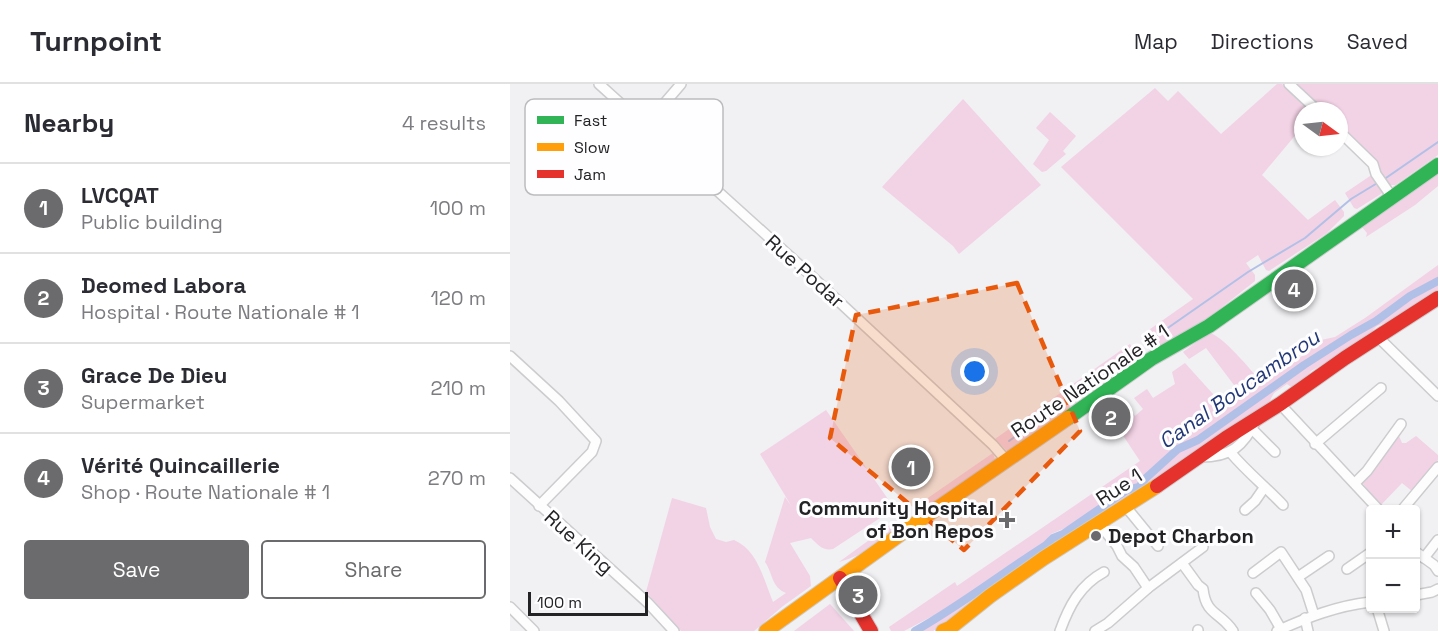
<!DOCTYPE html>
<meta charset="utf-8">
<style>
:root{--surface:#fff;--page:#f2f2f3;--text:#2b2b33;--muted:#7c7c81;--line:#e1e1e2;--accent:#6b6a6c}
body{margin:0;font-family:"Space Grotesk",sans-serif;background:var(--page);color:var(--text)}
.controls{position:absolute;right:18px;bottom:18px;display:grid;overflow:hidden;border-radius:6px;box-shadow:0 2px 4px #0004}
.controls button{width:54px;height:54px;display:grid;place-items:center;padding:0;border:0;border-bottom:2px solid var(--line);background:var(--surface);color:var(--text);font:30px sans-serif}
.compass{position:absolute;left:784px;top:18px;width:54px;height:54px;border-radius:50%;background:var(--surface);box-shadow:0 2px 4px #0004;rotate:105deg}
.scale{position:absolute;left:18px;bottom:15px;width:120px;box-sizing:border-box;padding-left:6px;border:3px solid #232224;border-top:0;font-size:16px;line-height:21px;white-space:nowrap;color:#232224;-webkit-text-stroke:4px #fefdff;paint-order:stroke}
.you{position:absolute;left:465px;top:288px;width:21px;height:21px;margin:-15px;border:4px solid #fff;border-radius:50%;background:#1a73e8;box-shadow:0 0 0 9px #1a73e833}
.badge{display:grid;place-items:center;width:39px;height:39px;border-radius:50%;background:var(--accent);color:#fff;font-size:20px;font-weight:700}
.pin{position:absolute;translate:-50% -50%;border:3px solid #fff;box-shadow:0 2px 6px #0006}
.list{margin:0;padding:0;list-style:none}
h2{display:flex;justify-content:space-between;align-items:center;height:78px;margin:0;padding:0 24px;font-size:26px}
h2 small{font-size:20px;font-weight:400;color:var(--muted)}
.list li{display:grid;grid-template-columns:39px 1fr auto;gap:18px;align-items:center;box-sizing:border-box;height:90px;padding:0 24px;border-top:2px solid var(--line)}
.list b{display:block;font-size:22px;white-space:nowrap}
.list p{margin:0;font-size:20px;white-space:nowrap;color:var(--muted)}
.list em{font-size:20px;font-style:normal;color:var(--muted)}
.actions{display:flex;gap:12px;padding:18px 24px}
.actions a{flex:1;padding:14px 0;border:2px solid var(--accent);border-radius:6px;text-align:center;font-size:21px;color:var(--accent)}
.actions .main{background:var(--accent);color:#fff}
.map{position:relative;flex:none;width:928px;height:547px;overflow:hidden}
header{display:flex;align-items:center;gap:36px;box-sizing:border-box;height:84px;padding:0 30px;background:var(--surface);border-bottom:2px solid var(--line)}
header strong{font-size:28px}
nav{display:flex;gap:33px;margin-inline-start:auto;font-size:21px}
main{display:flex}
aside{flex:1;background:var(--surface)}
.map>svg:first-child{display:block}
.green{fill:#f2d2e5}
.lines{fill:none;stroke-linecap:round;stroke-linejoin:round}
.stream{stroke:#b1c0e6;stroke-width:2}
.canal{stroke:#b1c0e6;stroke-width:8}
.street-casing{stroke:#ccccce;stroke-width:12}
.fast-casing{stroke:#ccccce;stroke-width:16}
.slow-casing{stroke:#ccccce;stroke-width:16}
.jam-casing{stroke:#ccccce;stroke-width:16}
.street{stroke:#fdfdfd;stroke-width:9}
.fast{stroke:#30b455;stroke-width:14}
.slow{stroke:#ff9f0a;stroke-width:14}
.jam{stroke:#e5322d;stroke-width:14}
.marked{fill:#e8590c;fill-opacity:0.2;stroke:#e8590c;stroke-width:4.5;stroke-dasharray:12 8;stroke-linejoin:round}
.poi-dot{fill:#6b6a6c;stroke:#fefdff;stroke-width:2}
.labels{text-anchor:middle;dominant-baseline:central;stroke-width:6;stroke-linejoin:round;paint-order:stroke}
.street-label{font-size:20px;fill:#232224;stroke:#fefdff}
.poi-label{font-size:20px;font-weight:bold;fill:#232224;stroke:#fefdff;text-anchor:end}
.water-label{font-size:21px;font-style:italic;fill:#223876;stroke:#fefdff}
.key{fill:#fefdff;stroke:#bcbbbd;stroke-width:1.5}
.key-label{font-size:16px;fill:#232224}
</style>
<header>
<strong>Turnpoint</strong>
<nav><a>Map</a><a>Directions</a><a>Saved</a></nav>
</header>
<main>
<aside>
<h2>Nearby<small>4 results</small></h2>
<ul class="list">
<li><span class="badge">1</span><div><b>LVCQAT</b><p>Public building</p></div><em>100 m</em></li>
<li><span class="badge">2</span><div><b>Deomed Labora</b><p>Hospital · Route Nationale # 1</p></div><em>120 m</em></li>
<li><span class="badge">3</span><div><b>Grace De Dieu</b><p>Supermarket</p></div><em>210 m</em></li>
<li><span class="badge">4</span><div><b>Vérité Quincaillerie</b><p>Shop · Route Nationale # 1</p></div><em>270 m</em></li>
</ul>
<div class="actions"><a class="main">Save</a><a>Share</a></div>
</aside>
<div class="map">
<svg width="928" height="547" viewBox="0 0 928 547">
<rect width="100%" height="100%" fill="#f1f0f3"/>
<g class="green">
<path d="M767,0h5l28,27h-7v15l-41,49 46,45 27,-20 9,12v4l-17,17 -58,38 -3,-1 -8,-15 -12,8 9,12v6c-30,23 -65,55 -101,68l-3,-2 -8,-13 50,-35 -132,-132 94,-79 13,13 10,-10 43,43z"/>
<polygon points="780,0 928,0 928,71 885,101 878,101 829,44 829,27 810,27"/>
<polygon points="453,15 531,101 449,170 443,162 372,103"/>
<polygon points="540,28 566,52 553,67 556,70 536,87 532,88 523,80 539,56 526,44"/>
<polygon points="928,89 928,102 905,121 856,153 857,149 852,143"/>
<polygon points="863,90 874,108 847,125 844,124 835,109"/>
<path d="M928,181v15l-28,14 -39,29 -53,31 -120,85 -21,9 -37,35 -21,9 -49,34 -19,8 -9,11 -98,65 -40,21h-13l-2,-4 66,-45 2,4 183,-125 -20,-30 10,-7 -7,-9 -7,4 -3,-5 12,-10 10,12 8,-7 -9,-11 13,-9 6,9 22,-14 -3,-12 13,-9 37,41 15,-15 -31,-41 -17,11 -6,-7 26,-19c11,0 44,39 52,49h7l8,-9 19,-11 26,-22 14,-3 30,-19z"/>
<path d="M928,200v6l-4,1c-6,11 -18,11 -28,19l1,4 -30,12 -4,4v6l-62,35 -3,4 2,2 -16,12 -7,-5 -13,9 -6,11 -56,38 -8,2v4l-18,9 -14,13 -19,10 -4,5 -182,121 -19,16 -15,9h-15c27,-14 54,-32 77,-51 11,-10 27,-17 39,-25 11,-7 19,-15 31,-20l65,-44 11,-3c21,-23 27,-34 58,-47 78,-55 157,-110 239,-157z"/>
<polygon points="620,260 627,272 622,281 498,368 485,355"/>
<path d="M316,326l64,92v5l-4,7 -53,35c-10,2 -15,-4 -22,-11l-21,5 20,33 1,10 -28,20 -29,25h-73l-35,-39 26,-94 34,10 4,19 6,12 10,3 8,-2c24,10 30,41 39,62l13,-9c-15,-6 -13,-20 -21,-31l20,-65 7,10 -32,-53z"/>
<polygon points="888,345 891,348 889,352 892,359 896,359 906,352 928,371 928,376 902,407 892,399 870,422 851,397"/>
<polygon points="483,369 486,379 407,429 402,425"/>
<path d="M395,430l1,4 -1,5c-21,16 -40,32 -66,39z"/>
<polygon points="320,520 344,547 284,547"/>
</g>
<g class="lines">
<g class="stream">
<polyline points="873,96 928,58"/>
<polyline points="642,255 738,188 795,154 841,115 869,98"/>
<polyline points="499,357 621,269"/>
</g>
<path class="canal" d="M405,547c45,-25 87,-58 131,-86l7,-7 10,-4 64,-44 12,-3 7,-9 32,-29 20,-9 106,-75 47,-30 25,-14 34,-25 28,-15"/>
<defs>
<g id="street">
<polyline points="89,0 295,186 483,361 497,377"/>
<polyline points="779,0 808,27"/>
<polyline points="135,42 171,0"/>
<polyline points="829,47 863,80 866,90 882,113"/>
<polyline points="868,253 928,312"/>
<polyline points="0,272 49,317 86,357 82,368 29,422"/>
<polyline points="770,320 869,426"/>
<polyline points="742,345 765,368"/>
<polyline points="805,360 871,304"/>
<path d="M721,369c16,19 35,34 52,52"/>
<path d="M690,373c31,0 43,-10 57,-38"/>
<polyline points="0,394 138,519 164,547"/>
<polyline points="845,399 857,387 891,340"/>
<polyline points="616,423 648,462"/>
<polyline points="735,426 745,417 754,404"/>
<polyline points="892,426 928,383"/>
<polyline points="589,440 607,462 612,472 624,483 638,504"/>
<polyline points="906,468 924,481 928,487"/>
<polyline points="914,474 928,456"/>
<path d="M672,479l16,22 5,4c3,27 18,23 30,42"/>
<polyline points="837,485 860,469"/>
<polyline points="743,489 771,468 796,506 804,531"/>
<polyline points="788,493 819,472"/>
<polyline points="746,509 760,526 771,545"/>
<polyline points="906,511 922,508 928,505"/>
<polyline points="0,523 24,547"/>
<polyline points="867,524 874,547"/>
<polyline points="795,534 798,547"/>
<path d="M550,547c9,-25 20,-46 44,-59"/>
<polyline points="585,547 598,539 638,504 693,463"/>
<polyline points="688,547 688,546"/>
<path d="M767,547c31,-14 60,-25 93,-29"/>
</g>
<polyline id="fast" points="558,334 641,275 699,242 928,81"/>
<g id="slow">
<polyline points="256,547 406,439 558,334"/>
<polyline points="433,547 440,544 480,512 534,474 647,402"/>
</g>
<g id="jam">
<polyline points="647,402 716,354 770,320 835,274 928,214"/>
<polyline points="330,494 361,547"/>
</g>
</defs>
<use href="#street" class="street-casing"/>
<use href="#fast" class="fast-casing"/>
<use href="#slow" class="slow-casing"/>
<use href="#jam" class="jam-casing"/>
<use href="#street" class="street"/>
<use href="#fast" class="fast"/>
<use href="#slow" class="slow"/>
<use href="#jam" class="jam"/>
</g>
<path class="marked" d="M507,199l63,148 -116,119 -134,-112 26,-123z"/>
<g class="poi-dot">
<path d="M494 427h6v6h6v6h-6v6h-6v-6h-6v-6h6z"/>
<circle cx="586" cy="452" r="6"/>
</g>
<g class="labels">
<g class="street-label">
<text transform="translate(295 187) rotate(42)">Rue Podar</text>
<text transform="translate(580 297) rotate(-34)">Route Nationale # 1</text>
<text transform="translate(609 403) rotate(-33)">Rue 1</text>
<text transform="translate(69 458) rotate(42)">Rue King</text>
</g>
<g class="poi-label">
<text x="484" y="424">Community Hospital<tspan x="484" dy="23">of Bon Repos</tspan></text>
<text x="598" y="452" text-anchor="start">Depot Charbon</text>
</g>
<g class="water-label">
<text transform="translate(729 305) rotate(-35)">Canal Boucambrou</text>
</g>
</g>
<rect x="15" y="15" width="198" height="96" rx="9" class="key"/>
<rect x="27" y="32" width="27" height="8" fill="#30b455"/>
<rect x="27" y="59" width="27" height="8" fill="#ff9f0a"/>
<rect x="27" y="86" width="27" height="8" fill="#e5322d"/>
<g class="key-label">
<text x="64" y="42">Fast</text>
<text x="64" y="69">Slow</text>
<text x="64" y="96">Jam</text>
</g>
</svg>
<div class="controls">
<button>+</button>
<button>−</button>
</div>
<svg class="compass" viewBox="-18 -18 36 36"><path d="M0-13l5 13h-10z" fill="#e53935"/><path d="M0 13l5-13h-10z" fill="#7c7c81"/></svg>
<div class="scale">100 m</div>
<div class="you"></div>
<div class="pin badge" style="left:401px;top:383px">1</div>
<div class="pin badge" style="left:601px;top:333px">2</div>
<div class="pin badge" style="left:348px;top:511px">3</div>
<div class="pin badge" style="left:784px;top:205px">4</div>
</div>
</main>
